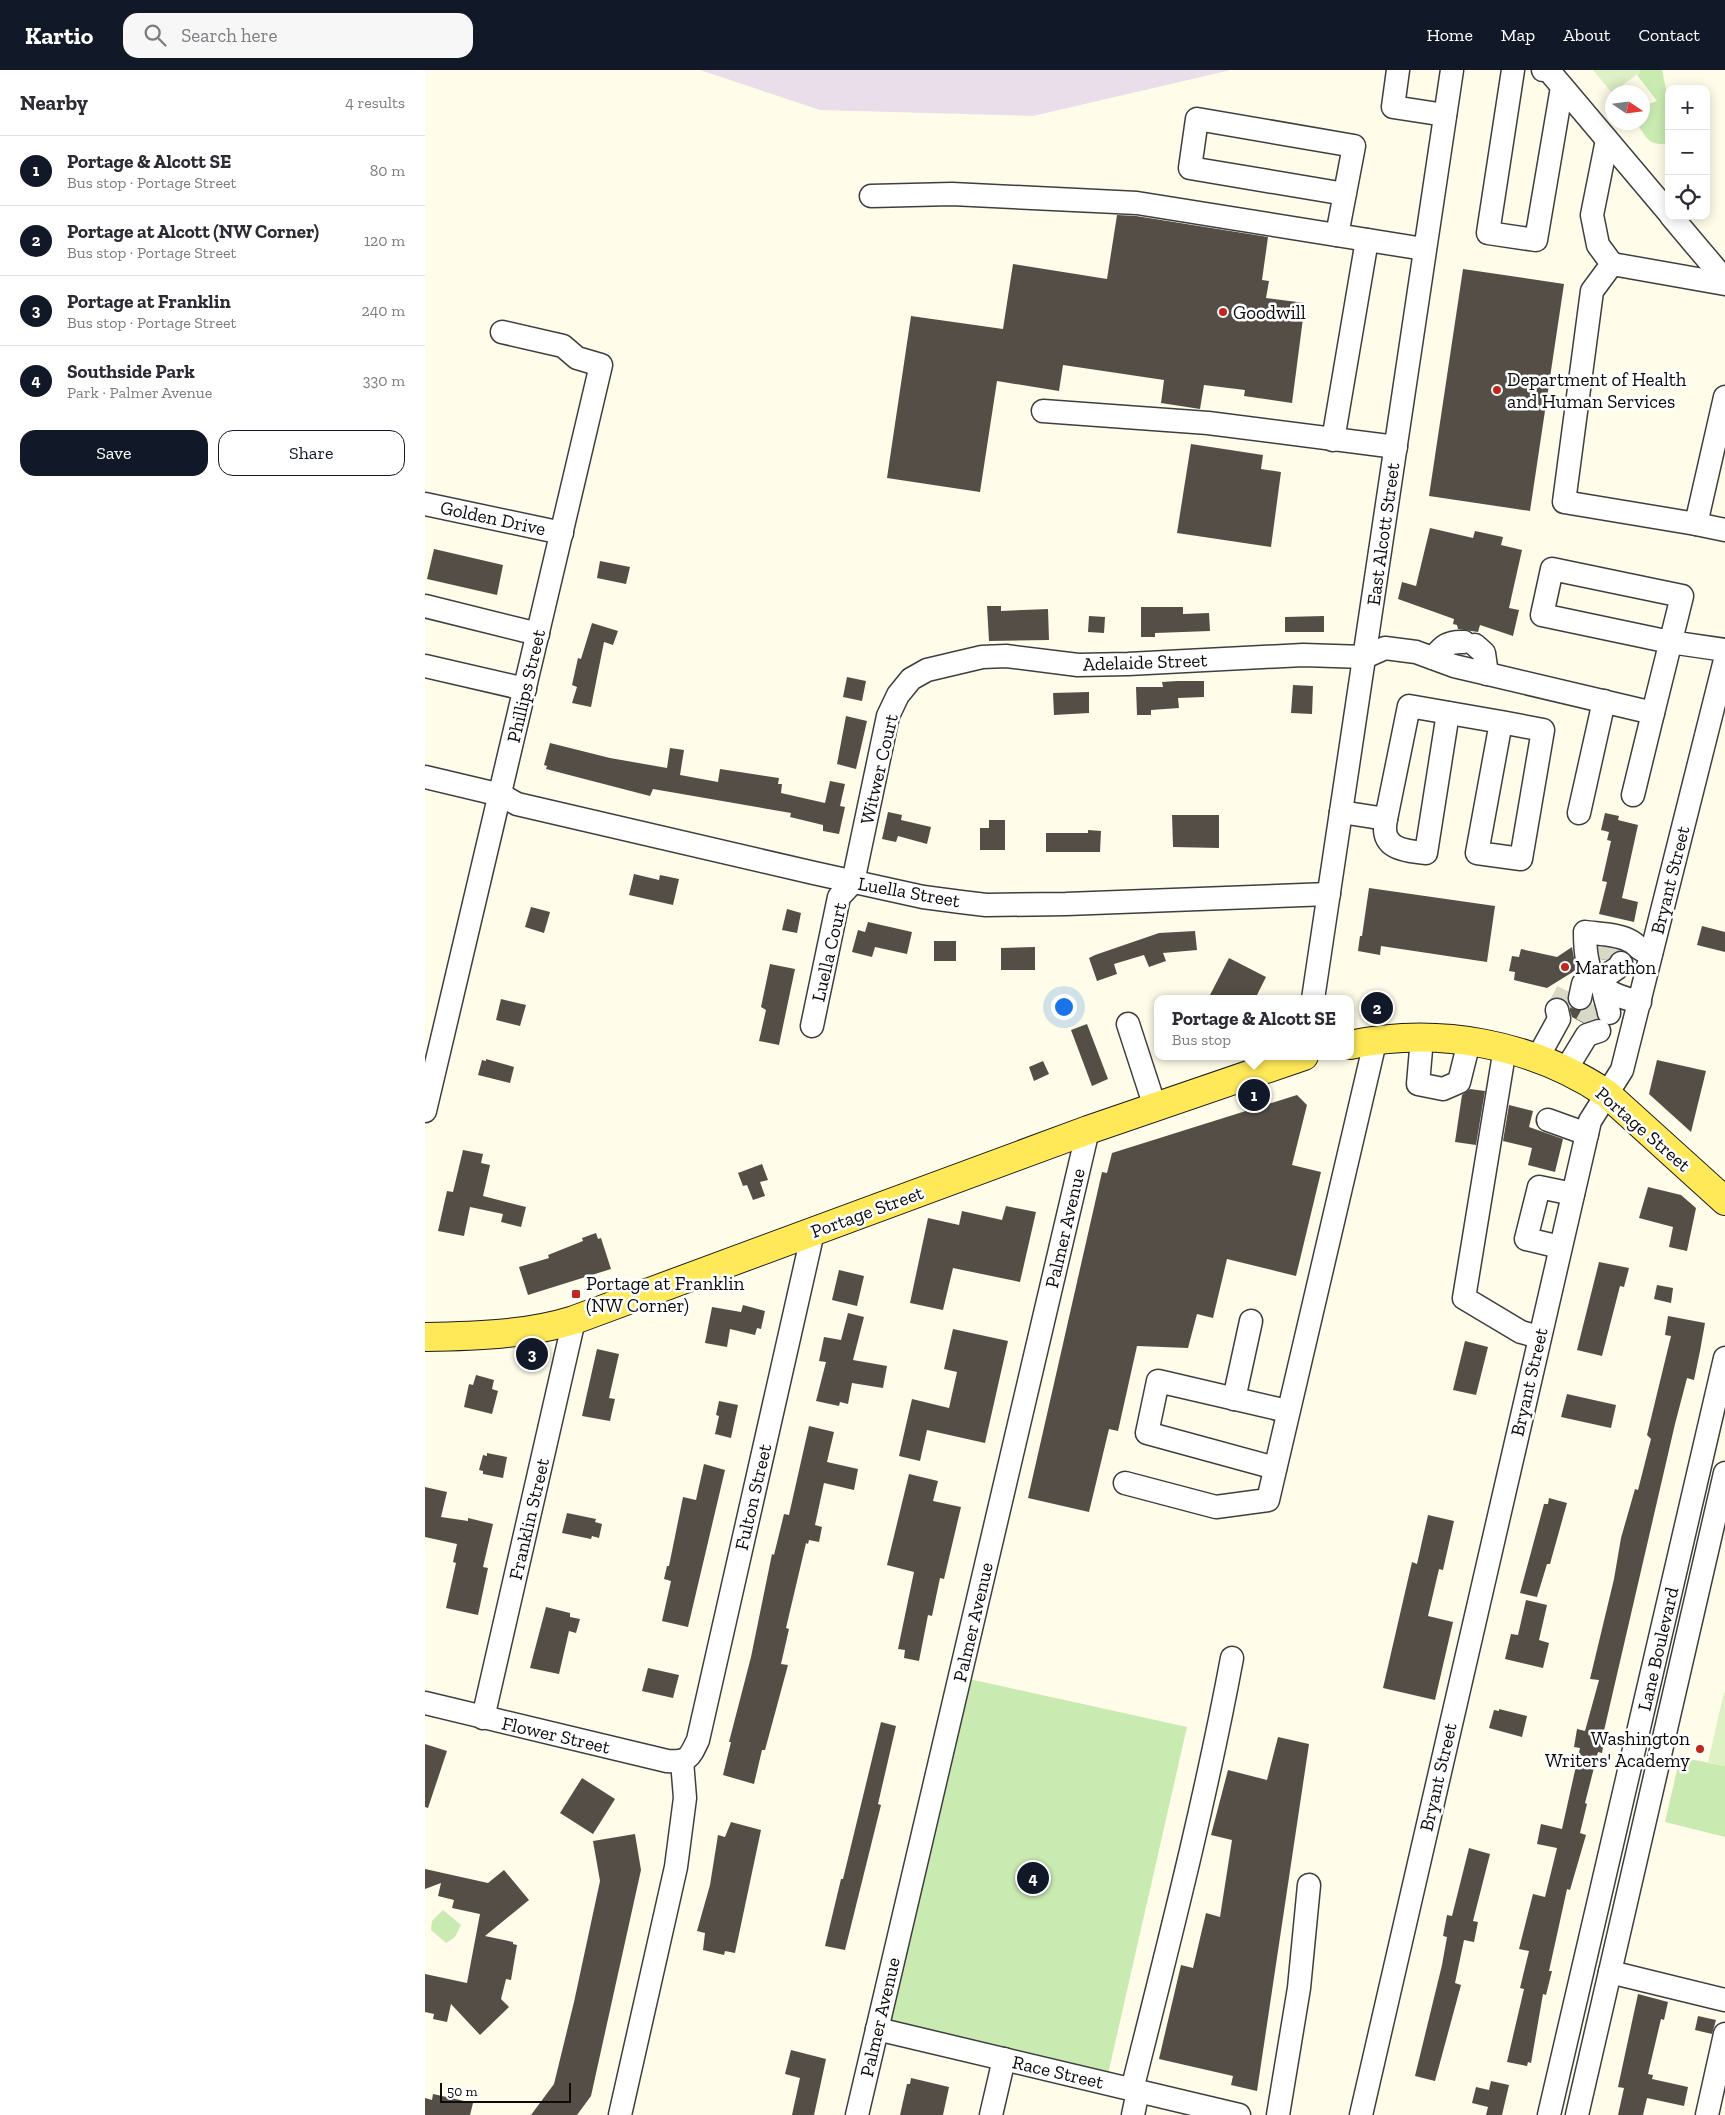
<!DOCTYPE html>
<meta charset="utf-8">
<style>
:root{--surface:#fff;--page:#f7f7f7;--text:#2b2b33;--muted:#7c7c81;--line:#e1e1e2;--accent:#111827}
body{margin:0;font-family:"Zilla Slab",serif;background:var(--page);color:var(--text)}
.controls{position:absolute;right:15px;top:15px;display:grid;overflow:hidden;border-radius:10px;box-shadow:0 2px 12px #0003}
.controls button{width:45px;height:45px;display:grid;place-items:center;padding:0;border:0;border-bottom:1px solid var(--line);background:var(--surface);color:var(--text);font:25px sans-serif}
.compass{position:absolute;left:1180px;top:15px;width:45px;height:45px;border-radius:50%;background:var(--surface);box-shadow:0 2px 12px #0003;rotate:103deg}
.scale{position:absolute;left:15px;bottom:12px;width:131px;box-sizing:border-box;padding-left:5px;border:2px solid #0b0b0b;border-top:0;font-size:14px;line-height:18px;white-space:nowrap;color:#0b0b0b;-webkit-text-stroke:4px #fff;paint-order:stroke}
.you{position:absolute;left:638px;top:936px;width:18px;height:18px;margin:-12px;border:4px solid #fff;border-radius:50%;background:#1a73e8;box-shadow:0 0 0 8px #1a73e833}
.badge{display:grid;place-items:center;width:32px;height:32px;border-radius:50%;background:var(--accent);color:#fff;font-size:16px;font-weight:700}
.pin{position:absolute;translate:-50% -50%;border:2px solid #fff;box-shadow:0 1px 5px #0006}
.popup{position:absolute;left:729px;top:925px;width:200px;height:65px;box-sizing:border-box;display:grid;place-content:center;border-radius:10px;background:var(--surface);filter:drop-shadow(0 1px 4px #0005);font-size:16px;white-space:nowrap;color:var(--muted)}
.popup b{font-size:19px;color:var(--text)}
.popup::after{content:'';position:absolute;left:50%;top:100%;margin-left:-10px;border:10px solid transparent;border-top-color:var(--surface)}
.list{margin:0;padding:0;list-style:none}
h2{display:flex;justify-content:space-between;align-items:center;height:65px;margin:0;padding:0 20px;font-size:21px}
h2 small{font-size:16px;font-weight:400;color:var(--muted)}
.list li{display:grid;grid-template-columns:32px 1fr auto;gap:15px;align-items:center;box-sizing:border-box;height:70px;padding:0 20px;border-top:1px solid var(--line)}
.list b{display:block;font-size:19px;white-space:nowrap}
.list p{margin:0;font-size:16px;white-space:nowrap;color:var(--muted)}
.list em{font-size:16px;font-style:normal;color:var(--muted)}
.actions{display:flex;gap:10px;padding:15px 20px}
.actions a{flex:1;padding:11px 0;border:1px solid var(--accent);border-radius:15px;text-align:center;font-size:18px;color:var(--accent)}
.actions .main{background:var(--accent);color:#fff}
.icon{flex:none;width:28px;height:28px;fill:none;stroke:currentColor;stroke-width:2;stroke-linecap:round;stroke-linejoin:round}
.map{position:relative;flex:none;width:1300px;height:2045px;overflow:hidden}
header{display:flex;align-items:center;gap:30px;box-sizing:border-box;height:70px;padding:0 25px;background:var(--accent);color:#fff}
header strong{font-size:24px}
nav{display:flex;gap:28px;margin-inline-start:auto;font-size:18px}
.search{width:350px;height:45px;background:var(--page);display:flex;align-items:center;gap:12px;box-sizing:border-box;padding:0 18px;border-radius:15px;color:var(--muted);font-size:19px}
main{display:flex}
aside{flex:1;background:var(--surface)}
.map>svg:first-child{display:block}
.industrial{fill:#ebdeeb}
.green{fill:#c9ebb1}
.pitch{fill:#ddf1c4}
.building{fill:#544e47}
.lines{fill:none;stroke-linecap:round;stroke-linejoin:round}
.minor-tunnel{stroke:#dad9c8;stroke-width:22;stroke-dasharray:22 11;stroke-linecap:butt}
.minor-casing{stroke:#3e3e3e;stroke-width:25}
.major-casing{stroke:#1c1c1c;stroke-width:30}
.minor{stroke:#fff;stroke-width:22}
.major{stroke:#ffe959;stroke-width:28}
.poi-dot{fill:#c1271d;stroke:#fff;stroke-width:2}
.labels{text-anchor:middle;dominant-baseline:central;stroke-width:5;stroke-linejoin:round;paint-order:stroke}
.poi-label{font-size:19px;fill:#0b0b0b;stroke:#fff;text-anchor:start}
.street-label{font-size:19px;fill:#0b0b0b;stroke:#fff}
</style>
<header>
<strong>Kartio</strong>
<div class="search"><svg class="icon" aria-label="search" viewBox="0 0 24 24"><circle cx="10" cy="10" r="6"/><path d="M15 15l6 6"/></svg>Search here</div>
<nav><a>Home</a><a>Map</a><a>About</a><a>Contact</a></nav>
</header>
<main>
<aside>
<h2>Nearby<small>4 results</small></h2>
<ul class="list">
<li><span class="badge">1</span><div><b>Portage &amp; Alcott SE</b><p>Bus stop · Portage Street</p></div><em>80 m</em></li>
<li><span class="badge">2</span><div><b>Portage at Alcott (NW Corner)</b><p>Bus stop · Portage Street</p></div><em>120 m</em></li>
<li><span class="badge">3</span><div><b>Portage at Franklin</b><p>Bus stop · Portage Street</p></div><em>240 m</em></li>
<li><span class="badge">4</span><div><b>Southside Park</b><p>Park · Palmer Avenue</p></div><em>330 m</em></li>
</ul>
<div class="actions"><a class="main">Save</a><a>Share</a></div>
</aside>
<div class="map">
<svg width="1300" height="2045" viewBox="0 0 1300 2045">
<rect width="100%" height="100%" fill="#fffde9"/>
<polygon class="industrial" points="275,0 806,0 608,46 395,40"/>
<g class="green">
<path d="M1213,0h24l7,34v39c-21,4 -21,-5 -33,-20l7,-1v-16l14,-5 -20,-26 3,-3z"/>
<polygon points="535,1607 762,1657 681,2013 452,1959"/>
<polygon points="1255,1687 1300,1696 1300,1767 1240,1752"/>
<polygon points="18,1840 36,1855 30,1867 21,1873 6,1860 7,1851"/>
</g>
<g class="pitch">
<polygon points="1168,0 1213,0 1215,2 1187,23"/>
<polygon points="1299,1622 1300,1623 1300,1696 1283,1692"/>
</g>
<g class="building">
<polygon points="692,145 711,146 843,167 837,210 844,211 841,228 880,233 867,333 819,326 820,320 779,315 775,339 736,333 739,310 638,295 634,321 572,311 555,422 462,408 486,246 578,259 588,194 682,209"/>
<polygon points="1038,199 1139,214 1105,441 1004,426"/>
<polygon points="766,374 838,385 836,399 856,402 846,477 752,463"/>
<polygon points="1005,458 1048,468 1050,461 1078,467 1076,475 1097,480 1084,538 1094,540 1088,566 1055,555 1053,562 1033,559 1032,555 1028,554 1029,549 973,529 977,512 991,516"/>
<polygon points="9,479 78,495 72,525 2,509"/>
<polygon points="175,491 205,497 201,514 172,508"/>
<polygon points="562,536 576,536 576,541 623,539 624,570 564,571"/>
<polygon points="716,537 758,537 758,544 784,543 785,561 730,563 730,567 716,567"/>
<polygon points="664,546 680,547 679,563 663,562"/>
<polygon points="899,546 899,562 860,562 860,547"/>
<polygon points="167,553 193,561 188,575 179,572 166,637 147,633 152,617 147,615 153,588 156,589"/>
<polygon points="422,607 441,611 437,631 418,627"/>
<polygon points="752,611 779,611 779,627 753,628 754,638 726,640 726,645 712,645 711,617 738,617 737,612"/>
<polygon points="868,615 888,616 887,644 866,643"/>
<polygon points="664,622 664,643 629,645 628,623"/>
<polygon points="421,646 442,651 431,699 412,694"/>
<polygon points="125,673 185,688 242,698 245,678 259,680 255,705 293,712 295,699 354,708 353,714 357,714 356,723 400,733 405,711 420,714 415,736 420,737 414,764 398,761 398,755 365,747 366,743 228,719 225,726 121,699 122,696 119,695"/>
<polygon points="463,742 477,745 476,750 506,757 502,774 473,766 471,772 457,769"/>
<polygon points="1180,743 1194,746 1193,750 1213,755 1197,828 1213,832 1209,852 1174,844 1182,812 1177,811 1186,771 1182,770 1184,762 1176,760"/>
<polygon points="747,745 794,745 794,778 748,777"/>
<polygon points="564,750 580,750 580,780 555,780 555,758 564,758"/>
<polygon points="663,760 676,761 675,782 621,782 621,763 663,763"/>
<polygon points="209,804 234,810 235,805 254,809 248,835 204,825"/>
<polygon points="944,818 1070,836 1062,892 956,876 955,885 933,881 935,866 937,866"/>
<polygon points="106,837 125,842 119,863 100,857"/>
<polygon points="362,839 376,843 372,863 357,860"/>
<polygon points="443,852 487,862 482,884 450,877 447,887 427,882 433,860 440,862"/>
<polygon points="1277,856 1300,862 1300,882 1272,875"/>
<polygon points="770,861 772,880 738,883 741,891 724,897 719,885 689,894 692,904 672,911 664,888 670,885 734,863"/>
<rect x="509" y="871" width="22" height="20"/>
<polygon points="610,877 610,900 576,900 576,878"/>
<polygon points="1147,877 1151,900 1122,918 1089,910 1090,902 1084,901 1087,886 1094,887 1096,879 1132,887"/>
<polygon points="1174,877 1188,879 1194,880 1181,890 1175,889"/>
<polygon points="804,888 841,907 830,929 783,929"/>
<polygon points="345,894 370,899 354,975 334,971 341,940 336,937"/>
<polygon points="1137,919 1143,922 1142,932 1147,938 1159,941 1166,934 1172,948 1158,953 1147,947 1142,932 1132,927"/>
<polygon points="76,929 101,935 95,956 71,950"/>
<polygon points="662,954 683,1009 667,1016 646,960"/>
<polygon points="61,989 89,997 85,1013 53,1005 57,990 61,991"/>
<polygon points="1232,990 1281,1001 1266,1062 1224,1024"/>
<polygon points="618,991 624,1004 609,1011 604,997"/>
<polygon points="1045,1019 1060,1021 1051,1075 1030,1072 1037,1025"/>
<polygon points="872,1025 882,1035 867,1095 896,1102 871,1206 802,1189 788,1248 772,1244 763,1278 712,1276 693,1361 684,1359 664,1442 603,1428 677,1102 682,1103 687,1083"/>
<polygon points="1084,1035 1108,1041 1104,1057 1138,1069 1130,1102 1103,1095 1107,1078 1078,1071"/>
<polygon points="38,1080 58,1084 56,1093 65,1095 58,1126 101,1137 96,1157 76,1152 78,1144 45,1137 39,1166 13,1161 22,1121 28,1122"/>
<polygon points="337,1094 343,1110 335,1112 340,1126 328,1130 322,1115 318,1116 313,1103"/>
<polygon points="1223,1117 1256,1125 1271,1138 1262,1181 1244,1177 1248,1157 1214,1148"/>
<polygon points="581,1136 611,1142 595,1212 528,1198 518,1240 485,1233 503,1148 534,1155 537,1141 577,1150"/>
<polygon points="171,1163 173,1169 176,1168 186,1199 103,1225 94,1197 124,1188 123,1185 158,1171 157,1168"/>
<polygon points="1174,1192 1204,1198 1199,1217 1195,1216 1177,1286 1152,1280"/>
<polygon points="414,1200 439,1206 432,1236 407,1230"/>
<polygon points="1232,1215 1248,1218 1246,1233 1229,1229"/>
<polygon points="318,1235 340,1241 336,1259 332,1258 330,1265 305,1259 302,1277 280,1273 287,1237 316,1242"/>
<polygon points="423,1243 439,1247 428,1290 462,1296 458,1318 427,1313 423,1334 415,1332 414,1336 391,1331 401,1292 394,1291 399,1267 416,1270"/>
<polygon points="1243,1246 1280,1253 1275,1281 1269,1310 1262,1308 1250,1354 1178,1665 1180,1665 1177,1683 1173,1682 1160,1733 1162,1734 1155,1763 1161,1765 1145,1820 1142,1819 1124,1901 1127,1901 1121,1925 1118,1924 1106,1993 1103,1992 1102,1996 1082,1992 1099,1919 1095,1918 1104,1881 1094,1879 1108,1824 1120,1827 1132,1778 1112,1774 1116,1754 1137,1759 1155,1678 1149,1677 1152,1659 1160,1661 1174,1610 1165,1609 1189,1509 1196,1468 1210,1419 1213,1420 1226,1369 1222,1365 1246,1266 1240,1265"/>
<polygon points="528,1259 583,1271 560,1373 502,1360 495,1391 474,1386 487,1329 524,1338 532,1302 519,1299"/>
<polygon points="1040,1271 1063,1277 1051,1325 1028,1320"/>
<polygon points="172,1279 194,1284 184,1328 190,1329 185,1351 157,1346"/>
<polygon points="51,1305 69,1310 67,1319 73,1321 67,1344 39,1337 44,1314 48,1315"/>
<polygon points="1142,1324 1191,1335 1186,1358 1136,1347"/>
<polygon points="294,1331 313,1335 306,1368 290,1364 294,1346 291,1345"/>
<polygon points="384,1356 409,1362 402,1392 433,1399 429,1420 399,1413 390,1455 397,1457 394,1472 384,1470 383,1474 381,1473 361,1558 364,1559 356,1594 363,1595 340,1680 337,1680 329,1714 298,1705 306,1672 304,1672 326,1587 347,1484 349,1485 359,1444 364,1445"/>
<polygon points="62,1383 82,1387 78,1408 58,1404 58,1401 54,1400 58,1385 62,1386"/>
<polygon points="279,1394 300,1400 263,1557 237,1551 246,1511 239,1509 242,1496 244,1496 258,1427 271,1430"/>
<polygon points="484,1404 513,1411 508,1431 536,1437 519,1509 515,1508 507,1546 503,1545 494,1591 479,1588 480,1580 473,1579 489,1502 462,1495"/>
<polygon points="0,1417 22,1422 16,1447 43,1451 43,1448 68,1454 58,1497 63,1498 53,1545 21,1538 31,1493 28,1492 32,1474 0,1467"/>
<polygon points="1124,1428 1142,1433 1125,1494 1122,1494 1112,1527 1095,1523 1119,1434 1123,1434"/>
<polygon points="142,1443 171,1449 170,1452 177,1454 174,1468 167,1466 166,1469 137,1463"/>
<polygon points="1003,1445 1029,1451 1018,1500 1014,1499 1003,1546 1028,1552 1010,1630 958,1618 987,1492 992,1494"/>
<polygon points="1101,1530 1122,1535 1114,1570 1124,1573 1118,1598 1080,1589 1086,1564 1093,1565"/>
<polygon points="121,1537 145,1543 145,1547 155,1549 151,1563 144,1561 134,1604 105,1598"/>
<polygon points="223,1598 254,1605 248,1628 217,1621"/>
<polygon points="1074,1639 1102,1646 1097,1667 1064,1658 1069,1640 1074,1641"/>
<polygon points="456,1652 471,1656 453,1734 456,1735 420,1880 400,1876 416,1809 418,1809"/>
<polygon points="853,1667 884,1674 832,2021 806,2015 808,2006 734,1989 756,1895 768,1898 781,1843 795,1847 807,1770 786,1765 803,1700 842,1710"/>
<polygon points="0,1674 22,1681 3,1738 0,1737"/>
<polygon points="157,1708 190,1729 168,1764 135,1743"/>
<polygon points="306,1752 336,1760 310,1883 300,1881 299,1885 278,1880 280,1863 272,1861 285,1815 293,1765 300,1767"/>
<polygon points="210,1764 216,1800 166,2026 152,2045 106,2045 129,2014 149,1932 175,1811 168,1771"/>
<polygon points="1044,1778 1065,1784 1048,1851 1053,1852 1049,1872 1039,1870 1030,1913 1036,1915 1010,2011 990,2006 1017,1895 1022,1867 1018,1866 1022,1845 1027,1846"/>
<polygon points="0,1799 63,1813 79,1800 104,1830 60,1866 88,1872 88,1874 92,1875 86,1910 81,1909 76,1929 84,1937 55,1965 26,1934 22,1952 8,1949 9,1944 0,1942 0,1904 42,1913 55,1844 27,1838 29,1830 13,1826 16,1813 0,1819"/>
<polygon points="1213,1924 1243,1932 1239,1950 1236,1949 1223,2004 1228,2005 1227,2009 1263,2017 1259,2036 1222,2028 1218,2045 1193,2045 1199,2018 1193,2017"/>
<polygon points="1273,1946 1291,1950 1287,1964 1270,1960"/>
<polygon points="366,1980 401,1989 389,2045 367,2045 375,2008 360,2004"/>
<polygon points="486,2008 524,2017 518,2045 475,2045 482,2014 485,2014"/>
<polygon points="1066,2011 1084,2015 1077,2045 1061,2045 1063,2037 1047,2033 1051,2017 1064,2020"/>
<polygon points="8,2024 48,2033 45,2045 0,2045 0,2028 7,2030"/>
</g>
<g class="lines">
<g class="minor-tunnel">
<polyline points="1181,890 1185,870"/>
<polyline points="1132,940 1142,921"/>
<polyline points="1161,954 1171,936"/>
</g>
<defs>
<g id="minor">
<polyline points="973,0 968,37 1020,45"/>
<polyline points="1088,0 1063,163 1111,170 1137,17"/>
<polyline points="1118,0 1124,1 1244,143"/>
<polyline points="1182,70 1167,145 1173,175 1187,194 1167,221 1139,432 1271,454 1300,327"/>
<polyline points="446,126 527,124 712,133 999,179"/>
<polyline points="1246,146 1300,210"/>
<polyline points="912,165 929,76 772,49 765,98 920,124"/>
<polyline points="1187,194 1300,214"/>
<polyline points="618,341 783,353 971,377"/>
<polyline points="908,370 942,170"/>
<polyline points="0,434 137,463"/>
<polyline points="1271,454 1300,460"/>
<polyline points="0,536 113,564"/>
<polyline points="1050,575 1059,583 1062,604"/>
<path d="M1008,588c10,-12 15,-17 31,-16"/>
<polyline points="0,596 100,619"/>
<polyline points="0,707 76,725 92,734 389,803 498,827 536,832 561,835 641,834 904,824"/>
<polyline points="1208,725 1228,643"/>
<polyline points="916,742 961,749 984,636 1076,652 1052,783 1096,789 1118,660 1076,652"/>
<polyline points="1154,743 1179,631"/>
<path d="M961,749c-6,29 16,32 40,34l22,-140"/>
<polyline points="1155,928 1158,914 1167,903"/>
<polyline points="888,929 1027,0"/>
<path d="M1215,932c-45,-10 -55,-25 -55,-70 14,2 35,2 47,10 9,6 4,7 19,11"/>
<path d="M1184,943c-2,-13 -12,-29 0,-39 5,-5 9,-4 12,-11"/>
<polyline points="703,954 730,1037"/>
<polyline points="387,956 414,827 428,812 463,646 473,625 486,609 502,600 557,587 581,586 653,595 703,594 878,585 940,587 960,578 991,582 1029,596 1228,643 1257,526 1127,499 1117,545 1245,572 1300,580"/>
<polyline points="997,968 993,1014 1018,1019 1034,1012 1044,972"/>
<polyline points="1080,978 1039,1228 1096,1262 1114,1267"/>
<polyline points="1112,989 1134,949 1132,940"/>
<polyline points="1140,1001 1162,965 1174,961"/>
<polyline points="0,1041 176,295 152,288 138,276 77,262"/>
<polyline points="1123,1050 1162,1064"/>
<polyline points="1135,1177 1101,1169 1114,1117 1148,1124"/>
<polyline points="809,1329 826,1251"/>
<polyline points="850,1398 722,1363 733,1311 862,1341"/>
<polyline points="700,1413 791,1437 843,1430 950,972"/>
<path d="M0,1633l242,58c21,1 22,-2 31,-21l115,-508"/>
<polyline points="58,1648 149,1250"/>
<polyline points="1185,1902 1300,1930"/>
<polyline points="452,1959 814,2045"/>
<path d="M707,2020c36,-144 73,-287 100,-432"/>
<polyline points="195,2045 251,1797 260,1728 257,1691"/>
<polyline points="432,2045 663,1060"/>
<polyline points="566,2045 579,1989"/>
<polyline points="708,2045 713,2021"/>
<polyline points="853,2045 874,1918 884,1815"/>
<polyline points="936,2045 1165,1051 1197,1000 1300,590"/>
<polyline points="1124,2045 1300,1288"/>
<polyline points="1152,2045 1300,1403"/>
<polyline points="1282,2045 1300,1964"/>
</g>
<g id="major">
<path d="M925,975c88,-19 183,-1 257,49l118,107"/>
<path d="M0,1267c49,-1 101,-2 149,-17l514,-190 216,-74"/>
</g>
</defs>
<use href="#minor" class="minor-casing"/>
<use href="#major" class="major-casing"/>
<use href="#minor" class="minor"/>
<use href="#major" class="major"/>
</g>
<g class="poi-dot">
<circle cx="798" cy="242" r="5"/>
<circle cx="1072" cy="320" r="5"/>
<circle cx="1140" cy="897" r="5"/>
<rect x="146" y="1219" width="10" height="10" rx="2.5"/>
<circle cx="1275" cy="1679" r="5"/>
</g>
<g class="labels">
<g class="poi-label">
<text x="808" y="242">Goodwill</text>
<text x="1082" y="309">Department of Health<tspan x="1082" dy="22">and Human Services</tspan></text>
<text x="1150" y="897">Marathon</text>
<text x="161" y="1213">Portage at Franklin<tspan x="161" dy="22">(NW Corner)</tspan></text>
<text x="1265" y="1668" text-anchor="end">Washington<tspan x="1265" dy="22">Writers' Academy</tspan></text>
</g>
<g class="street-label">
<text transform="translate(68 448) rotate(12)">Golden Drive</text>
<text transform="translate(958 464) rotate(-82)">East Alcott Street</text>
<text transform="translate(720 592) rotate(-2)">Adelaide Street</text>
<text transform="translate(101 616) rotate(-77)">Phillips Street</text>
<text transform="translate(454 699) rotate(-77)">Witwer Court</text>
<text transform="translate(1245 810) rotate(-76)">Bryant Street</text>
<text transform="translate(484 822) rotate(10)">Luella Street</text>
<text transform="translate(404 882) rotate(-77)">Luella Court</text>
<text transform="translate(1218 1059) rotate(41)">Portage Street</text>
<text transform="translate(442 1142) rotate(-20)">Portage Street</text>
<text transform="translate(640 1158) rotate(-77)">Palmer Avenue</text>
<text transform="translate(1104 1312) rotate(-77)">Bryant Street</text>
<text transform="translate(328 1427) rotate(-77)">Fulton Street</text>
<text transform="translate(104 1449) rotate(-77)">Franklin Street</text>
<text transform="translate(548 1552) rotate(-77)">Palmer Avenue</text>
<text transform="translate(1233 1579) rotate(-77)">Lane Boulevard</text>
<text transform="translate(131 1665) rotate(13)">Flower Street</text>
<text transform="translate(1013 1707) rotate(-77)">Bryant Street</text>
<text transform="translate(455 1947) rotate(-77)">Palmer Avenue</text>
<text transform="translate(633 2002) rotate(13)">Race Street</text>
</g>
</g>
</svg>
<div class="controls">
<button>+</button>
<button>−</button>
<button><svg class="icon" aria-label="locate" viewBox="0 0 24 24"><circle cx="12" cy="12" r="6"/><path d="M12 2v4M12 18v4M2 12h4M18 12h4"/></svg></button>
</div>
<svg class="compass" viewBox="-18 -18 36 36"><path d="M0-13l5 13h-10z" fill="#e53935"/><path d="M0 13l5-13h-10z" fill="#7c7c81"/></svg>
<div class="scale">50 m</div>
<div class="you"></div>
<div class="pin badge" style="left:829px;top:1025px">1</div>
<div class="popup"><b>Portage &amp; Alcott SE</b>Bus stop</div>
<div class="pin badge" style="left:952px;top:938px">2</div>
<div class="pin badge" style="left:107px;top:1284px">3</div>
<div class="pin badge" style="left:608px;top:1808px">4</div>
</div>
</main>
